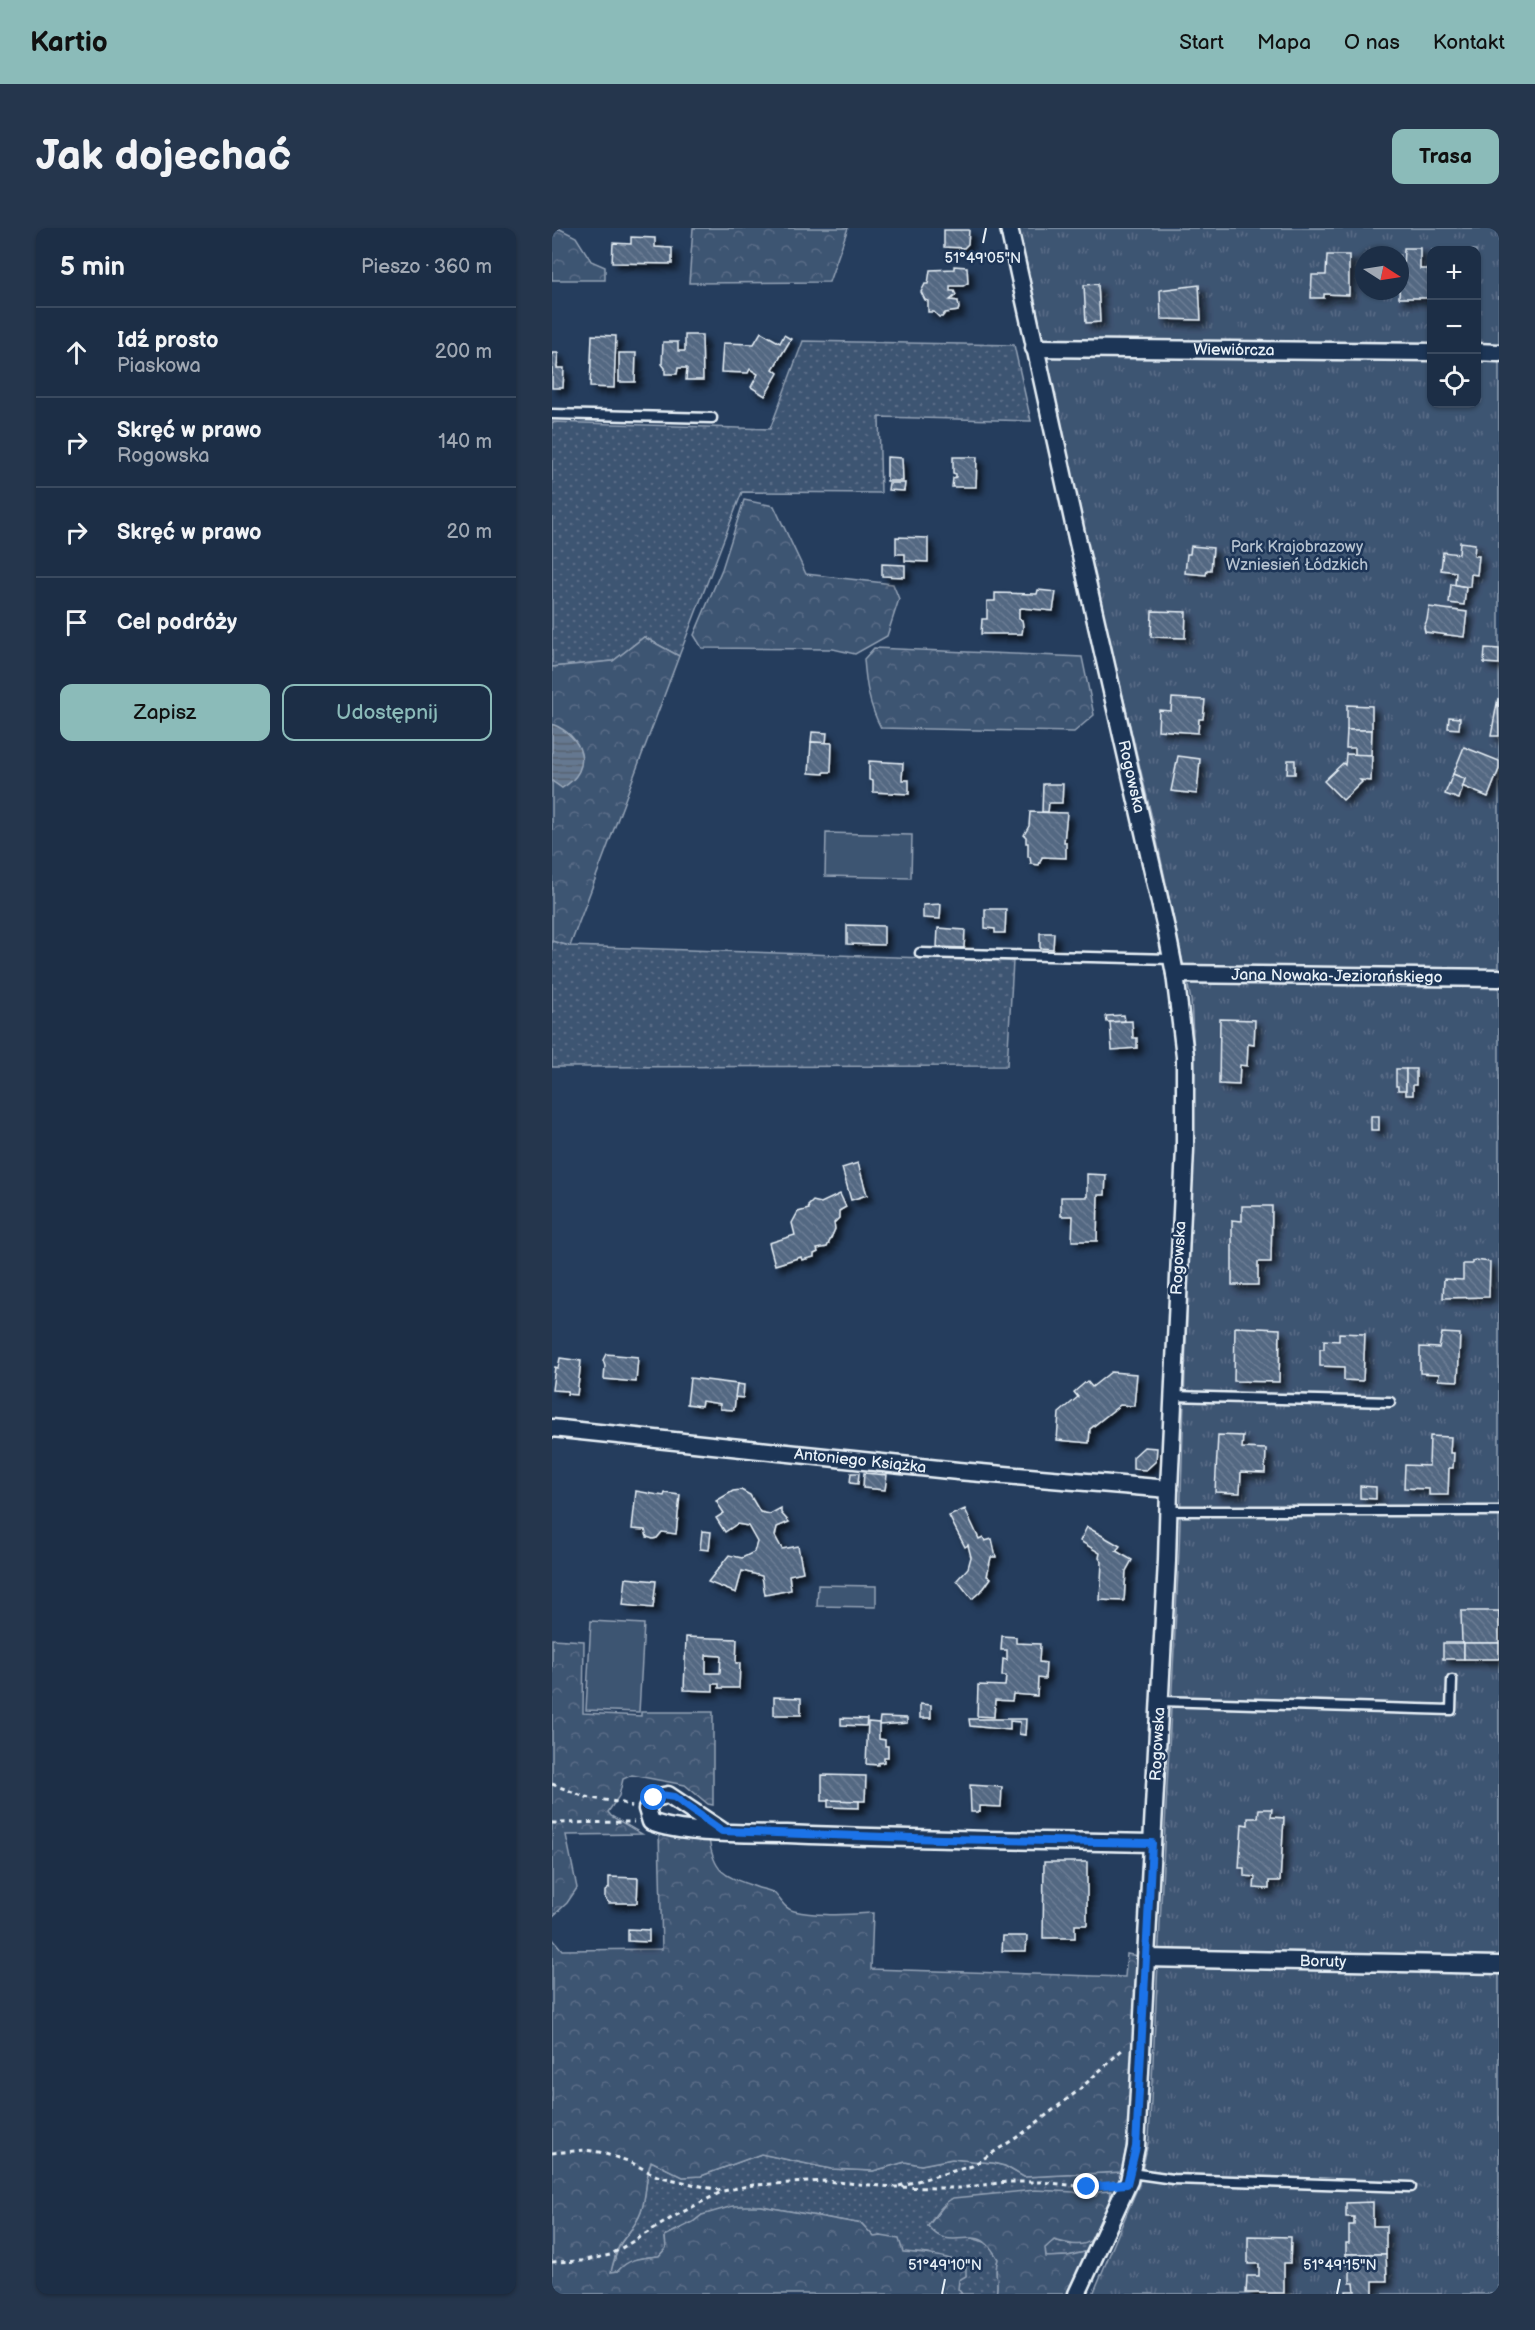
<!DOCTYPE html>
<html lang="pl">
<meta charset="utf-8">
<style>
:root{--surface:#1c2e46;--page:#25364d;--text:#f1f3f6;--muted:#a0a8b3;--line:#3a4a5f;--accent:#8bbbb9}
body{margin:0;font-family:"Balsamiq Sans",sans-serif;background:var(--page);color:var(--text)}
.controls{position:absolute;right:18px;top:18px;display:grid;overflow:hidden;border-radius:12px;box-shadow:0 2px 4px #0004}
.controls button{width:54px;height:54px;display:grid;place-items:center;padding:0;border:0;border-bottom:2px solid var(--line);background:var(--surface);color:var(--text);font:30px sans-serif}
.compass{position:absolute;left:803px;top:18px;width:54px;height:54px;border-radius:50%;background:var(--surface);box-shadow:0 2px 4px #0004;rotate:102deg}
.stop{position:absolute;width:18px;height:18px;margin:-14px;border:4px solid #1a73e8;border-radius:50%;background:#fff}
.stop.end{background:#1a73e8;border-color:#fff;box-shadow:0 2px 6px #0008}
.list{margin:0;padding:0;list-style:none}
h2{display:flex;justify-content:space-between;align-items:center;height:78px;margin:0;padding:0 24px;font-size:26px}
h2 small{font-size:20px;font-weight:400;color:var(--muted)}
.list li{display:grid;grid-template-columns:39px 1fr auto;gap:18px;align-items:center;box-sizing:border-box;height:90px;padding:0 24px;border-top:2px solid var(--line)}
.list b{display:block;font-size:22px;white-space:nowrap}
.list p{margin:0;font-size:20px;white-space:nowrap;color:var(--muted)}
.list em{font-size:20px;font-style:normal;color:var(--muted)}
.actions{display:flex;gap:12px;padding:18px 24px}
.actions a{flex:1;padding:14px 0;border:2px solid var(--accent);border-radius:12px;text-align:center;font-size:21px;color:var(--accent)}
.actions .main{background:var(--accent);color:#111}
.icon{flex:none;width:33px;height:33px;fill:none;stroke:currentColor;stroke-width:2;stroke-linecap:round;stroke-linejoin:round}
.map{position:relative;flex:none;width:947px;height:2066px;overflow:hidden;border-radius:12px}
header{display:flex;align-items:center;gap:36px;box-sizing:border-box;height:84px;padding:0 30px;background:var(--accent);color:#111}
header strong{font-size:28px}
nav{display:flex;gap:33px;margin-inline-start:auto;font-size:21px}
.intro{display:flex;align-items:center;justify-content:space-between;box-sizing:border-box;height:144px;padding:0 36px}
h1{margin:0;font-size:42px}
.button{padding:15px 27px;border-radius:12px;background:var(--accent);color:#111;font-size:21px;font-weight:700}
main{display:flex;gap:36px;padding:0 36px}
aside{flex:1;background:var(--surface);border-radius:12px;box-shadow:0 2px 4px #0004}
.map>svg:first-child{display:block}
.grass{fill:url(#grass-dots);stroke:#93a2b5;stroke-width:1.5}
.forest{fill:url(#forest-crowns);stroke:#93a2b5;stroke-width:1.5}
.park{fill:url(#park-tufts);stroke:#93a2b5;stroke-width:1.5;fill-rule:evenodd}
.pitch{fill:#3e5472;stroke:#93a2b5;stroke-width:1.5}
.water{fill:url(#water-rules);stroke:#99a8ba;stroke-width:1.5}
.building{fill:url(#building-back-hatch);stroke:#e8f1f8;stroke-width:1.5;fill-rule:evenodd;filter:url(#shadow)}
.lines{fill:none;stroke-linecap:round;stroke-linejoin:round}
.lane-casing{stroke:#e8f1f8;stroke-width:13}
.street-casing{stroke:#e8f1f8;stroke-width:21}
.path{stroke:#e8f1f8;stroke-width:3;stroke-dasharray:4.5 4.5;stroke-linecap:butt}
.lane{stroke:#1d3557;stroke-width:8}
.street{stroke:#1d3557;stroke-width:16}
.route{stroke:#1a73e8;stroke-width:8}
.ticks{fill:none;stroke:#e8f1f8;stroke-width:2}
.labels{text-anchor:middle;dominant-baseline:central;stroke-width:5;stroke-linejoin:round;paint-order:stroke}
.street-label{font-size:16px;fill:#e8f1f8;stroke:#1d3557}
.park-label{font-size:16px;fill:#b5c2d0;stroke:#1d3557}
.ticks-label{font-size:15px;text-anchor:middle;fill:#e8f1f8;stroke:#1d3557;stroke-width:5;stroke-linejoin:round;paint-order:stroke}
</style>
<header>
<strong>Kartio</strong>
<nav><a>Start</a><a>Mapa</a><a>O nas</a><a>Kontakt</a></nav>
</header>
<div class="intro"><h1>Jak dojechać</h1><a class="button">Trasa</a></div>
<main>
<aside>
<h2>5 min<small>Pieszo · 360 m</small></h2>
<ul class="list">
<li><svg class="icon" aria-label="ahead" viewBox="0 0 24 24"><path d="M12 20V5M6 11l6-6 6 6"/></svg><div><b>Idź prosto</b><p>Piaskowa</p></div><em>200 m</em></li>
<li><svg class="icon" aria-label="right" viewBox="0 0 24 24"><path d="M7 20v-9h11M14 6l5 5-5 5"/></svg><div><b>Skręć w prawo</b><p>Rogowska</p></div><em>140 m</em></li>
<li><svg class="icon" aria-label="right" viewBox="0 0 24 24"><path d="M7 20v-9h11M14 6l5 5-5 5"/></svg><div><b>Skręć w prawo</b></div><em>20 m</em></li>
<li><svg class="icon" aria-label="arrive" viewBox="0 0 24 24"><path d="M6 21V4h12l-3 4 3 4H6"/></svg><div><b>Cel podróży</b></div></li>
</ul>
<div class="actions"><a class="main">Zapisz</a><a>Udostępnij</a></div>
</aside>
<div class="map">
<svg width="947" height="2066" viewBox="0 0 947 2066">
<defs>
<pattern id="grass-dots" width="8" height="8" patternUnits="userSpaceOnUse" patternTransform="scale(1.5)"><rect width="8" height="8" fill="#3e5472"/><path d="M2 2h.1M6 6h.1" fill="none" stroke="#5a6d87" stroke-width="1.8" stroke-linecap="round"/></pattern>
<pattern id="forest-crowns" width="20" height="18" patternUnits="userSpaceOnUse" patternTransform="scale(1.5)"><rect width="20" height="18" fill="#3e5472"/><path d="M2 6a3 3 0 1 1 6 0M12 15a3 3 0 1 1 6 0" fill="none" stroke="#5a6d87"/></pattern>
<pattern id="park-tufts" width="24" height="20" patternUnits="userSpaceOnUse" patternTransform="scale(1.5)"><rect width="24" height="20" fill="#3e5472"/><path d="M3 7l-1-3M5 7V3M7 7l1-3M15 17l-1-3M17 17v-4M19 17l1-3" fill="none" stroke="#5a6d87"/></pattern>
<pattern id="water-rules" width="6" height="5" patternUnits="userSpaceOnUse" patternTransform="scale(1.5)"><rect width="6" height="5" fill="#657890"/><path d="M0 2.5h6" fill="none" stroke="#576270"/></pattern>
<pattern id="building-back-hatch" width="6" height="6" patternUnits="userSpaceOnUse" patternTransform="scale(1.5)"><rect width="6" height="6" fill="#536782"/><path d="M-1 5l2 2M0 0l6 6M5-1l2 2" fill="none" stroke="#6c7d94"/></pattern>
<filter id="shadow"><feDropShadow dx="5.5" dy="5.5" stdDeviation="3" flood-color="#0009"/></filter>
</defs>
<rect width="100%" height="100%" fill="#253d5d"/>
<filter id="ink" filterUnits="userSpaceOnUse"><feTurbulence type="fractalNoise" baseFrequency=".0167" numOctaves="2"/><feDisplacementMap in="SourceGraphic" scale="12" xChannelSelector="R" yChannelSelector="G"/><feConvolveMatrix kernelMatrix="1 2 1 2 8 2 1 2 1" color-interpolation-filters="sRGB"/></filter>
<g filter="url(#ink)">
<g class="grass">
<polygon points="251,113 462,117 479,193 327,189 329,265 190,264 127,428 92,409 61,433 0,439 0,194 218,201"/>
<polygon points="0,713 18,718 461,733 455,838 0,839"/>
<path d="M209,1926l70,15 42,2 32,-9 16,3 31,-6 41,4 12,3 19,11 98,-5 -11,29 -1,-10c-25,9 -21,2 -45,1 -21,-1 -106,1 -120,12 -7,5 -12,15 -17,22 8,3 57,15 59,17 5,4 8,11 11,16 -5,15 2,23 -2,35h-34l-4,-5 1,-9 7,-5 -37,-21 -26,-2 -22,-16 -7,1 -12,-13 -101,-18 -59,9 -9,7 -28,14 1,12 -7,8c-17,2 -29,2 -41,15l-8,1c4,-9 6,-19 10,-27 7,-12 16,-19 21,-33 6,-17 4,-34 10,-51l32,16 18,-1z"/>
<polygon points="546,2006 537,2023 516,2028 494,2029 492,2020 502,2012 519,2017"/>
</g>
<g class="forest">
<polygon points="141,0 296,0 277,54 137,55"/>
<polygon points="0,1 8,1 24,9 39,33 53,39 53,52 0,52"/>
<polygon points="192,272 222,278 254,346 341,356 347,371 335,408 303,426 281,421 150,420 142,407 170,341"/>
<polygon points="92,409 127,428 18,718 0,713 0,439 61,433"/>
<path d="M322,420l208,9 12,58 -20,17 -193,-4c-12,-23 -15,-43 -17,-69z"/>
<polygon points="0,1411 32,1413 31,1485 89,1488 89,1484 161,1484 161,1577 156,1576 133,1557 80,1547 71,1551 67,1568 56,1584 59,1588 90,1606 14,1607 25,1660 15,1675 0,1689"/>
<path d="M107,1605l50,6c5,35 16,37 47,48 5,2 13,3 18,6 7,6 10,16 20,18 26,6 53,3 79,2l-2,56 254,8 2,-23 11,2 -7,160 -9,56 -98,5 -19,-11 -12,-3 -41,-4 -31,6 -16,-3 -32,9 -42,-2 -70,-15 -60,22 -18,1 -32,-16c-6,17 -4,34 -10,51 -5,14 -14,21 -21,32 -4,8 -7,19 -9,28l7,-1c12,-14 24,-13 41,-15l7,-8 -1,-12 28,-14 9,-7 31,-9h28l101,18 12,13 7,-1 18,3 4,13c21,2 45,3 63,14v10l-7,4 -1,9 4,5h-410v-356l10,12 100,-1z"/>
<path d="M483,1962l39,2 13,5 9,-1 2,-4 13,-1c0,10 -3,18 -7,28 -12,29 -21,29 -50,21l-9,8 1,9 22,-1 21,-5 -22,43h-71c4,-12 -3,-20 2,-35 -3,-5 -7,-12 -12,-16 -16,-14 -38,9 -58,-17l19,-24 6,-4z"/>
</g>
<path class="park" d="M465,0h482v2066h-406l46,-110 10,-45 30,-587 16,-481 -4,-71 -39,-182 -92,-385zM880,22h44v154h-44zM812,27h36v36h-36z"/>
<g class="pitch">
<polygon points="274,605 360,607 359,650 273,648"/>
<polygon points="266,1357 324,1358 324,1379 265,1378"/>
<polygon points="39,1393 92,1396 87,1484 34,1482"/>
</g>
<path class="water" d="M0,496c31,12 43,45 10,64l-10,-7z"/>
<g class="building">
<polygon points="392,2 417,2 416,16 412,20 392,19"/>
<polygon points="79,9 103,10 103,19 120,20 120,36 60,35 61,15 79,16"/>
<polygon points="852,20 868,20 868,41 876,41 876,45 880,45 880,65 876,65 876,70 847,70 848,41 851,41"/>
<polygon points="775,27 797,27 797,67 772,66 772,70 759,70 760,47 774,47"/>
<polygon points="402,38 415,39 416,55 411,58 398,58 398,63 402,63 404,67 398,72 406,73 407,80 406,83 393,85 390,89 387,89 382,84 376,84 376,73 373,72 369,64 373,56 376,56 378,42 402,41"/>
<polygon points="546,56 548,94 534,95 532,57"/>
<polygon points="647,57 649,92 609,91 608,62"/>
<polygon points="209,104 228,115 232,107 239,111 221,141 226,145 213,168 199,159 206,146 198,141 196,145 169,144 171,115 202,116"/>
<polygon points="40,107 64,108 62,160 38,159"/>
<polygon points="133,107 150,107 151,152 134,152 135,140 126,140 125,146 113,146 113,140 110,136 111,114 126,114 126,123 133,123"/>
<polygon points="0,125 6,125 5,140 12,140 11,160 0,160"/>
<polygon points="67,125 84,125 83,154 67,154"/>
<polygon points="335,229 350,230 351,253 335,253"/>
<polygon points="401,229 425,229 424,259 400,259 401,250 404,249 404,246 401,245"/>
<polygon points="337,255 353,255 352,263 336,262"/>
<polygon points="344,309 376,310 376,334 353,333 353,326 344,326"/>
<polygon points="908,314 923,316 922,328 927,328 925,347 919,346 918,359 903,357 904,344 889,342 891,324 907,326"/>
<polygon points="639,318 661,320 659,342 655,342 654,347 633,345 635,326 638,326"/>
<polygon points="330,336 353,337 353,349 330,348"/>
<polygon points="899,356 914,359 912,377 897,375"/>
<polygon points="486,362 504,364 501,383 470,380 467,381 467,391 470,392 471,398 470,406 429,406 430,391 435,391 435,373 443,373 443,365 485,366"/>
<polygon points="877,379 915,384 912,409 873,404 872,399 875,392"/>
<polygon points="600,383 634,384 633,410 599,409"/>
<polygon points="933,420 947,421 947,436 932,435"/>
<polygon points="620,470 653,472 651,491 647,491 646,505 606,502 607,482 619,483"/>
<polygon points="946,470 947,508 939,508"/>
<polygon points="795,477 820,478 820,502 795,502"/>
<polygon points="897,489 908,490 907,501 896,500"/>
<polygon points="795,502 820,502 819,527 803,527 803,520 794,520"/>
<polygon points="260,504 275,505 274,515 259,514"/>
<polygon points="259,514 280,515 279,544 272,544 272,546 257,545"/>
<polygon points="912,519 947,533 947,541 936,569 910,558 913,551 901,546"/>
<polygon points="794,526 820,527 819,553 808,552 810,554 791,572 772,553 791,535 793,537"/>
<polygon points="626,528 648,531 645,566 619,563"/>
<polygon points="736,532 743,532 743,546 735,546"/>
<polygon points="317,533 351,535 350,552 357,552 357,566 321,564 321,553 317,552"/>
<polygon points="901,546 913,551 907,571 893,566"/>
<polygon points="491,556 511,556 510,575 497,575 496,584 490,584"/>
<polygon points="478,584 515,585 512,614 514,614 514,630 490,629 487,637 479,636 478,629 476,629 476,615 474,615 474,609 472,607 477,598"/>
<polygon points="389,676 388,691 371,690 371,677"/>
<polygon points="433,681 454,681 453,705 443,705 443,701 433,700"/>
<polygon points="295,697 332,698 332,717 295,716"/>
<polygon points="386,700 413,702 412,720 385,719"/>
<polygon points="488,705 502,705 501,721 488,720"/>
<polygon points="572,787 573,793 555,794 554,788"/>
<polygon points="668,791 703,792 702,817 696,816 695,838 688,837 687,857 667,856"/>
<polygon points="580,793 581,810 585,810 585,820 560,822 558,794"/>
<polygon points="844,841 854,841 854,862 846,862 846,858 844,858"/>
<polygon points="854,841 864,841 864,857 861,857 861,867 854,867"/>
<rect x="819" y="888" width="8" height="14"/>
<polygon points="306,935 315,967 299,972 290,940"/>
<polygon points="535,946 554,947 553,967 546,967 545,1013 520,1013 521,988 509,988 509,969 535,969"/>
<polygon points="288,966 294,979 287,983 287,990 282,995 283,1001 275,1019 265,1021 266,1024 262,1026 262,1029 250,1032 249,1029 223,1037 217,1015 243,1007 240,995 246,984 257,981 256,978 261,973 269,975"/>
<polygon points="690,978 720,978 719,1034 706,1034 706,1057 680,1057 680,992 690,993"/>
<polygon points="923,1032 938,1034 937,1069 891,1070 892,1051 911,1052 911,1036 920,1036 920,1033"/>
<polygon points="683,1099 728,1101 727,1154 682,1153"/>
<polygon points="787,1105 813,1106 811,1153 792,1152 792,1139 768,1138 768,1121 772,1121 772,1112 787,1113"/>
<polygon points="890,1105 908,1106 906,1153 886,1152 887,1146 868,1145 868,1119 887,1120"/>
<polygon points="54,1126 86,1129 84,1154 52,1151 53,1138 51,1132"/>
<polygon points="8,1130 29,1133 25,1167 15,1166 16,1163 0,1162 3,1139 6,1140"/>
<polygon points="559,1144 585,1146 582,1178 568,1177 538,1201 537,1215 505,1212 507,1185 526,1169 522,1164 535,1153 540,1159"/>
<polygon points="138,1150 185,1156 182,1182 168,1181 168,1176 150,1173 149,1178 135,1176"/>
<polygon points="185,1156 192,1157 191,1170 183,1169"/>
<polygon points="666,1207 691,1208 690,1220 714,1221 713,1245 689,1244 688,1265 663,1264"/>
<polygon points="878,1208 899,1209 898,1225 902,1225 901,1240 897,1240 896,1267 877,1267 877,1261 852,1260 853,1237 877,1238"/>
<polygon points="592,1219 605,1220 604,1233 594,1242 581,1241 581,1229"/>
<polygon points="299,1245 307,1245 306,1256 298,1255"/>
<polygon points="312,1245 335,1247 333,1262 311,1260"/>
<polygon points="808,1258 824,1259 824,1271 808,1270"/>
<polygon points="189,1262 198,1267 208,1284 218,1286 229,1280 229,1285 237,1294 225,1299 223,1308 230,1321 246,1318 251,1344 237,1347 239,1362 213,1367 210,1348 190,1343 184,1365 156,1354 177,1327 190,1330 202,1324 205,1314 196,1298 185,1296 173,1304 164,1290 172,1285 164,1273 181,1263"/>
<polygon points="84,1263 112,1268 113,1265 128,1267 124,1306 110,1304 105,1310 101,1311 95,1309 93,1302 80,1301"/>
<polygon points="413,1281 427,1311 431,1309 433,1313 440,1311 444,1329 439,1329 435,1348 439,1350 432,1360 420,1371 405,1352 416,1340 419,1329 416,1317 413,1319 397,1288"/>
<polygon points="535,1299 568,1318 564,1323 580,1332 574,1343 572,1373 548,1372 550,1334 547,1330 548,1325 528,1313"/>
<polygon points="150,1303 159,1304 157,1322 148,1321"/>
<polygon points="74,1350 104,1353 101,1380 71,1377"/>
<polygon points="909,1383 947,1383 947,1415 910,1415"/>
<polygon points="450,1408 464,1409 464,1415 488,1416 487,1434 494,1435 493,1451 486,1450 485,1468 461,1466 460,1473 443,1472 442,1489 425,1488 426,1457 453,1458 454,1448 450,1448 451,1431 455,1432 455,1422 449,1422"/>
<path d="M134,1409l51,2 -1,24h4l-1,25h-20v-4h-6v7l-29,-1zM154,1427l15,1 -1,17h-14z"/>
<rect x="891" y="1415" width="21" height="16"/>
<rect x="912" y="1415" width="35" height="16"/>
<polygon points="222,1469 249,1470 249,1487 222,1487"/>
<polygon points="368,1476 379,1477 379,1490 368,1490"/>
<polygon points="328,1489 355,1490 355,1495 327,1497"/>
<polygon points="289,1490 315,1491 314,1498 289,1497"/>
<polygon points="417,1491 474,1491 473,1507 467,1506 468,1494 458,1493 458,1502 418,1498"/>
<polygon points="316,1494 327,1495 327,1511 333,1512 333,1518 336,1518 336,1529 332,1529 332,1534 326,1535 326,1537 314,1536"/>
<polygon points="270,1547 314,1548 313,1573 270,1573"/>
<polygon points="418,1557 450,1559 449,1579 428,1578 428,1584 419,1584"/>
<polygon points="276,1572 307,1573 307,1580 276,1579"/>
<polygon points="707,1581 720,1581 719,1589 732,1590 728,1653 717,1653 717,1661 702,1660 703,1649 692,1648 692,1640 687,1640 690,1596 696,1597 696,1590 706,1590"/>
<polygon points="492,1634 535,1634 535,1697 523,1697 523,1710 491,1710"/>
<polygon points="57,1649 86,1650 85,1675 57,1675 53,1670 53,1663 57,1660"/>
<polygon points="76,1701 97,1702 97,1714 76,1713"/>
<polygon points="451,1708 475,1708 474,1723 450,1723"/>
<polygon points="821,1974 821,1998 834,1998 834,2026 794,2026 794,2015 797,2015 797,1997 802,1997 802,1989 794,1989 794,1975"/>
<polygon points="696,2008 739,2009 738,2035 732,2035 732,2065 694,2065 695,2048 707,2048 707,2036 696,2036"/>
<polygon points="794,2026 834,2026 835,2053 821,2053 821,2066 794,2066 794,2063 803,2063 802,2055 798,2055 798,2037 794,2037"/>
</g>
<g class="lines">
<defs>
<g id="lane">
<polyline points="0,186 160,190"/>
<polyline points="368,725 620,731"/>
<polyline points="621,1168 838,1174"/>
<polyline points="616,1283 947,1283"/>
<polyline points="608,1473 899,1482 900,1452"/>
<polyline points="579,1945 621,1951 859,1959"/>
</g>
<g id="street">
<path id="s1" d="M457,0l68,310 90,395 8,41 10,82v93l-16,340 -2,72 -31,586 -7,34 -52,113"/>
<path id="s2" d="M482,120l398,4"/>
<polyline points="924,124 947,125"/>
<path id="s3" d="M623,746l324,4"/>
<path id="s4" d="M0,1200l406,43 211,18"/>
<path d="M170,1603l-54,-36 -14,3 -7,11 4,13c33,13 99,11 136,12 122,5 243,7 365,9"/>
<path id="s5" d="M594,1730l353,7"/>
</g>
</defs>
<use href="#lane" class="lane-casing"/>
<use href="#street" class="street-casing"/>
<g class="path">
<polyline points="0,1556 33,1569 71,1575 80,1579"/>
<polyline points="0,1595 82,1594"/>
<polyline points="0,1925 33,1922 47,1924 76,1933 105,1948 171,1963"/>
<polyline points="347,1958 420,1938 470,1906 527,1862 572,1820"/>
<polyline points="0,2034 30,2033 58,2027 123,1988 171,1963 201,1957 272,1953 342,1959 384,1960 408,1960 455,1954 489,1954 535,1959 559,1957"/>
</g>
<use href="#lane" class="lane"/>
<use href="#street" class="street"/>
</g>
</g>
<g class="lines" filter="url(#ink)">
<polyline class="route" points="102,1570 109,1567 122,1569 170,1603 389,1611 600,1615 584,1919 575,1956 535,1959"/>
</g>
<path class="ticks" d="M431,15l3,-15M390,2066l3,-15M785,2066l3,-15"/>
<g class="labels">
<g class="street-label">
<text stroke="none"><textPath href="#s2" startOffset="200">Wiewiórcza</textPath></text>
<text stroke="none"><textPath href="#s1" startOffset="562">Rogowska</textPath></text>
<text stroke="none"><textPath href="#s3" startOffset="162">Jana Nowaka-Jeziorańskiego</textPath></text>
<text transform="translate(627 1030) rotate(-87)">Rogowska</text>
<text stroke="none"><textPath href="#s4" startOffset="310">Antoniego Książka</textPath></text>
<text transform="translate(606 1516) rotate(-87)">Rogowska</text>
<text stroke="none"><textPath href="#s5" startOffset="177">Boruty</textPath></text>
</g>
<g class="park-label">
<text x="745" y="319">Park Krajobrazowy<tspan x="745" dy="18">Wzniesień Łódzkich</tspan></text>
</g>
</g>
<g class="ticks-label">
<text x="431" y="35">51°49'05"N</text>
<text x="393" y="2042">51°49'10"N</text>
<text x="788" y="2042">51°49'15"N</text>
</g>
</svg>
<div class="controls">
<button>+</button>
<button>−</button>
<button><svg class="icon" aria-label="locate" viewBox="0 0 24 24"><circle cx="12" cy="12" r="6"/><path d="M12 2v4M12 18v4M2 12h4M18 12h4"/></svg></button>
</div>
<svg class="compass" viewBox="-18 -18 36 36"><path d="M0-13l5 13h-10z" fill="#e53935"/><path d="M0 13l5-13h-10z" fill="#a0a8b3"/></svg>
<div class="stop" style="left:102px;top:1570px"></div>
<div class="stop end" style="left:535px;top:1959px"></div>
</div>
</main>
